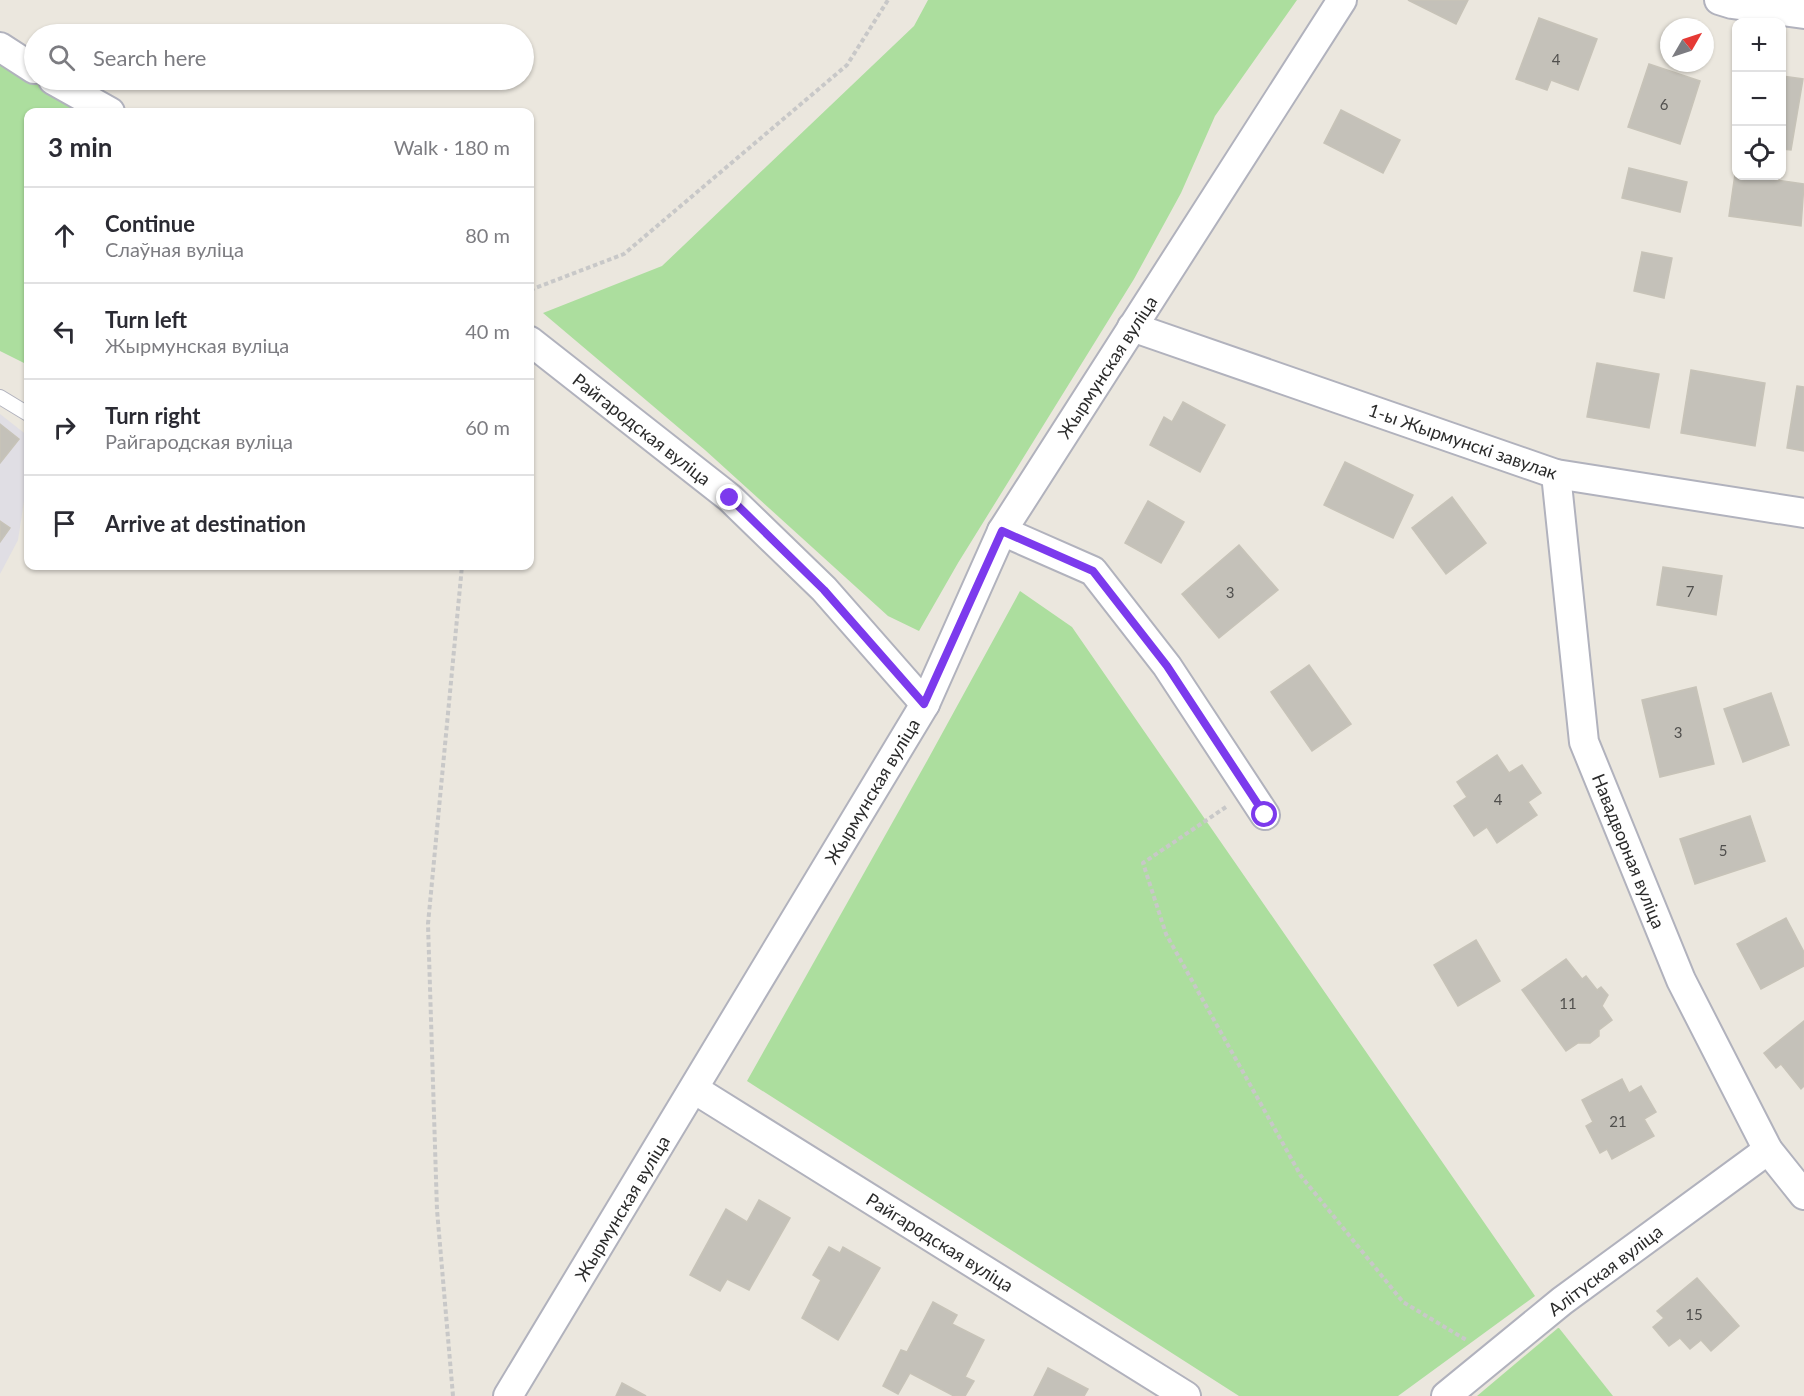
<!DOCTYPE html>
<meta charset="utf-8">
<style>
:root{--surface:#fff;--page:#f7f7f7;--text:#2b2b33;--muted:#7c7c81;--line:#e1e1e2}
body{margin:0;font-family:Lato,sans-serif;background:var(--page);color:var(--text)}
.controls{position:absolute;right:18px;top:18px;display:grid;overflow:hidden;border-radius:12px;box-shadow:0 2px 4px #0004}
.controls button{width:54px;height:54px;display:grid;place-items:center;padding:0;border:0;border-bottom:2px solid var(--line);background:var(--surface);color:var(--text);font:30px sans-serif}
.compass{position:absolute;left:1660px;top:18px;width:54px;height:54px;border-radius:50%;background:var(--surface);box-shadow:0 2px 4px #0004;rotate:51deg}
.stop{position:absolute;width:18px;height:18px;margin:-14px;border:4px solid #7c3aed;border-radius:50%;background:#fff}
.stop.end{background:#7c3aed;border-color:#fff;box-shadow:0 2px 6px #0008}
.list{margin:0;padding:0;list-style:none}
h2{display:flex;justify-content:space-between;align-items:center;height:78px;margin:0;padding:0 24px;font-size:26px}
h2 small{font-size:20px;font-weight:400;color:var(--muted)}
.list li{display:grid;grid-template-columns:39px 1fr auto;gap:18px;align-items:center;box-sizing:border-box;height:96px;padding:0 24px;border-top:2px solid var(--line)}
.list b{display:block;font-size:22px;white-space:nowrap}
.list p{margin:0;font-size:20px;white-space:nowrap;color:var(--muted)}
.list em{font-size:20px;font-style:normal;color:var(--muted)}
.icon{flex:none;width:33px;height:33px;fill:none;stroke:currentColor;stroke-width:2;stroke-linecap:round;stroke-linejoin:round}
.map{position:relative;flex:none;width:1804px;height:1396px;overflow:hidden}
.search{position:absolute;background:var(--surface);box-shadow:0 2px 4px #0004;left:24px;top:24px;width:510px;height:66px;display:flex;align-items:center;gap:15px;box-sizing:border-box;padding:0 21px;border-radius:33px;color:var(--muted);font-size:22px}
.panel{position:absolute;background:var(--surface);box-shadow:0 2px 4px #0004;left:24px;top:108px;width:510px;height:462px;border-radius:12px}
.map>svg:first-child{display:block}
.industrial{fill:#e0dee4}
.green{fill:#acde9e}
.building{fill:#c4c1b9;stroke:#c7c3b8;stroke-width:1.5}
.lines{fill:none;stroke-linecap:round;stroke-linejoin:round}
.lane-casing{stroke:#b1b2bd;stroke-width:16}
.street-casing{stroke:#b1b2bd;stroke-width:32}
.path{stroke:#c8c8c8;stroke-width:4;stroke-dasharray:4.5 3;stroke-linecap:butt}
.lane{stroke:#fff;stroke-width:14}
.street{stroke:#fff;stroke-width:28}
.route{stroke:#7c3aed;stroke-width:8}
.labels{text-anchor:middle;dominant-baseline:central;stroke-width:6;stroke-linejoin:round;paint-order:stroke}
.number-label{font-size:15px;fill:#51504e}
.street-label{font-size:18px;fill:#2b2b2b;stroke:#fff}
</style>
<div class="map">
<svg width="1804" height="1396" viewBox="0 0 1804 1396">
<rect width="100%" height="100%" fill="#ebe7de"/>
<polygon class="industrial" points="0,414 28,436 28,475 18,540 0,574"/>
<g class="green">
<polygon points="928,0 1297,0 1215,116 1181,193 1134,279 958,563 919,631 888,616 705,450 543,313 662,266 914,26"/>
<polygon points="0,61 95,112 28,112 28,365 0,351"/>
<polygon points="1020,591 1072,627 1535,1296 1398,1396 1239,1396 747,1081 927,761"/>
<polygon points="1559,1328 1613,1396 1477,1396 1558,1328"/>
</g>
<g class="building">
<polygon points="1408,0 1468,0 1456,24"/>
<polygon points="1539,18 1597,39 1578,90 1551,80 1547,90 1516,79"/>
<polygon points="1649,64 1700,81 1680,144 1628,127"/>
<polygon points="1782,76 1803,79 1791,150 1782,149"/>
<polygon points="1341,110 1400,140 1383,173 1324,143"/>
<polygon points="1629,168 1687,182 1680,212 1622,198"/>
<polygon points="1735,174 1804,184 1801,226 1729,216"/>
<polygon points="1642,252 1672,258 1664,298 1634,291"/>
<polygon points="1597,363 1659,374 1649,428 1587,417"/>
<polygon points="1691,370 1765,383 1755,446 1681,433"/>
<polygon points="1797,386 1804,387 1804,451 1787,448"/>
<polygon points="1183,402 1225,425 1200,472 1150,445 1164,417 1172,422"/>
<polygon points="0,424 19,439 0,463"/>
<polygon points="1345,462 1413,495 1393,538 1324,505"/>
<polygon points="1452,497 1486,543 1446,574 1412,528"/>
<polygon points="1148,501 1184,522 1161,563 1125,543"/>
<polygon points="0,521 10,528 0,542"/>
<polygon points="1239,545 1278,590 1219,638 1182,594"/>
<polygon points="1663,567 1722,576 1716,615 1657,605"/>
<polygon points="1309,665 1351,724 1312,751 1271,692"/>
<polygon points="1696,687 1714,764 1660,777 1642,700"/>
<polygon points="1771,693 1789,745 1743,762 1724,709"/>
<polygon points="1497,755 1509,773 1522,765 1541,793 1528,802 1537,815 1497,843 1487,827 1474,836 1454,806 1467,797 1457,782"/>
<polygon points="1750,816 1765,861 1695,884 1680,839"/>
<polygon points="1786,918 1804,952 1804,966 1761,989 1737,944"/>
<polygon points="1476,940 1500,981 1458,1006 1434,965"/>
<polygon points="1566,959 1582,979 1586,976 1597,990 1601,987 1608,995 1602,1006 1612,1020 1599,1030 1599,1036 1590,1043 1578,1043 1566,1051 1522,990"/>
<polygon points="1804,1021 1804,1086 1801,1089 1781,1064 1776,1068 1764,1053"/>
<polygon points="1622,1079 1629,1093 1641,1086 1656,1112 1644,1119 1654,1136 1612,1159 1607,1149 1600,1153 1586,1126 1593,1122 1582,1100"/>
<polygon points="759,1200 790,1218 749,1290 727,1279 720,1291 690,1275 726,1209 747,1222"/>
<polygon points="829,1247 840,1253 843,1247 880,1268 838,1340 802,1318 821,1280 813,1275"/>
<polygon points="1697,1278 1739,1326 1711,1351 1701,1340 1690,1349 1680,1338 1669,1346 1653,1327 1664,1318 1657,1311"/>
<polygon points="933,1302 957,1315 952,1324 984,1340 965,1377 974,1381 965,1396 954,1396 910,1373 898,1394 883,1386 901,1350 907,1352"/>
<polygon points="1048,1368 1088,1389 1084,1396 1034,1396"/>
<polygon points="622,1383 646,1396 616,1396"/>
</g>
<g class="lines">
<defs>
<polyline id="lane" points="0,397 28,414"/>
<g id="street">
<polyline points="1719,0 1732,4 1804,14"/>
<polyline points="0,47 34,69"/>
<polyline points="53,80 110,112"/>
<polyline points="1132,327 1556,474 1804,513"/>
<polyline points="530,341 730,498 824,589 925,704"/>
<polyline points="1556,474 1584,742 1681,980 1768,1150 1804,1195"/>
<polyline points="1002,531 1093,571 1167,666 1265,815"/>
<polyline points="694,1089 1186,1396"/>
<polyline points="508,1396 925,704 1002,531 1342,0"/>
<polyline points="1446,1396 1562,1301 1768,1150"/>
</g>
</defs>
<use href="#lane" class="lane-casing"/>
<use href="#street" class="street-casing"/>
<g class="path">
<polyline points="530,290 624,254 847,65 888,0"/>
<polyline points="1226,807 1143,863 1166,934 1301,1176 1403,1302 1468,1341"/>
<polyline points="453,1396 437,1210 428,924 462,566"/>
</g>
<use href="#lane" class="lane"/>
<use href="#street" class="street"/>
</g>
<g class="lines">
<polyline class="route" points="730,498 824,590 924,704 1002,531 1093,571 1167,666 1265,815"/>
</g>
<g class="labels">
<g class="number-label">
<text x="1556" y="59">4</text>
<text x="1664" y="104">6</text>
<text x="1690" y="591">7</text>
<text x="1230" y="592">3</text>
<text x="1678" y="732">3</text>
<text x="1498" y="799">4</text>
<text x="1723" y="850">5</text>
<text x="1568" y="1003">11</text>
<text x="1618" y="1121">21</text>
<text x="1694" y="1314">15</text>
</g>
<g class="street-label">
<text transform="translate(1107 367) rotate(-57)">Жырмунская вуліца</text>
<text transform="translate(642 429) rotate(38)">Райгародская вуліца</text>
<text transform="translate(1463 441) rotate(19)">1-ы Жырмунскі завулак</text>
<text transform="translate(872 791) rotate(-59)">Жырмунская вуліца</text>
<text transform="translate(1629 851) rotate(68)">Навадворная вуліца</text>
<text transform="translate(622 1208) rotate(-59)">Жырмунская вуліца</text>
<text transform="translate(940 1242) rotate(32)">Райгародская вуліца</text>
<text transform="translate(1605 1270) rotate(-37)">Алітуская вуліца</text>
</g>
</g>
</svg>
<div class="controls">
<button>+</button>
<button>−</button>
<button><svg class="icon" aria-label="locate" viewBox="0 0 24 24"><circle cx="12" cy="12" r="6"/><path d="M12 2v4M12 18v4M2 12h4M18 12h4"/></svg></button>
</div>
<svg class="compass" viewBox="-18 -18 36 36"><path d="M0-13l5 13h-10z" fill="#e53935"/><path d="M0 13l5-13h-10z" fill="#7c7c81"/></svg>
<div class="stop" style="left:1265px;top:815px"></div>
<div class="stop end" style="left:730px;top:498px"></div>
<div class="search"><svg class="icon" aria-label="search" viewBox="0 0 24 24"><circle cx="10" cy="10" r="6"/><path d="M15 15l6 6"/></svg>Search here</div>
<section class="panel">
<h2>3 min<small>Walk · 180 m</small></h2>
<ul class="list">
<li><svg class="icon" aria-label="ahead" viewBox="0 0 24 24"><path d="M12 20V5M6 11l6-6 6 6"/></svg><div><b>Continue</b><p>Слаўная вуліца</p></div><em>80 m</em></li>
<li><svg class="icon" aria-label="left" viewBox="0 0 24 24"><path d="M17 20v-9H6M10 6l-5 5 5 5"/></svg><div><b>Turn left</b><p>Жырмунская вуліца</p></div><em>40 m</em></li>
<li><svg class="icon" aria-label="right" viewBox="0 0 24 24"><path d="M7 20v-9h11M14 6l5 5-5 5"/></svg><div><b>Turn right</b><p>Райгародская вуліца</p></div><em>60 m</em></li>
<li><svg class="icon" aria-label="arrive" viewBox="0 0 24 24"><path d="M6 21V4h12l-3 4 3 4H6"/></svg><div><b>Arrive at destination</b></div></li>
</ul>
</section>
</div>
